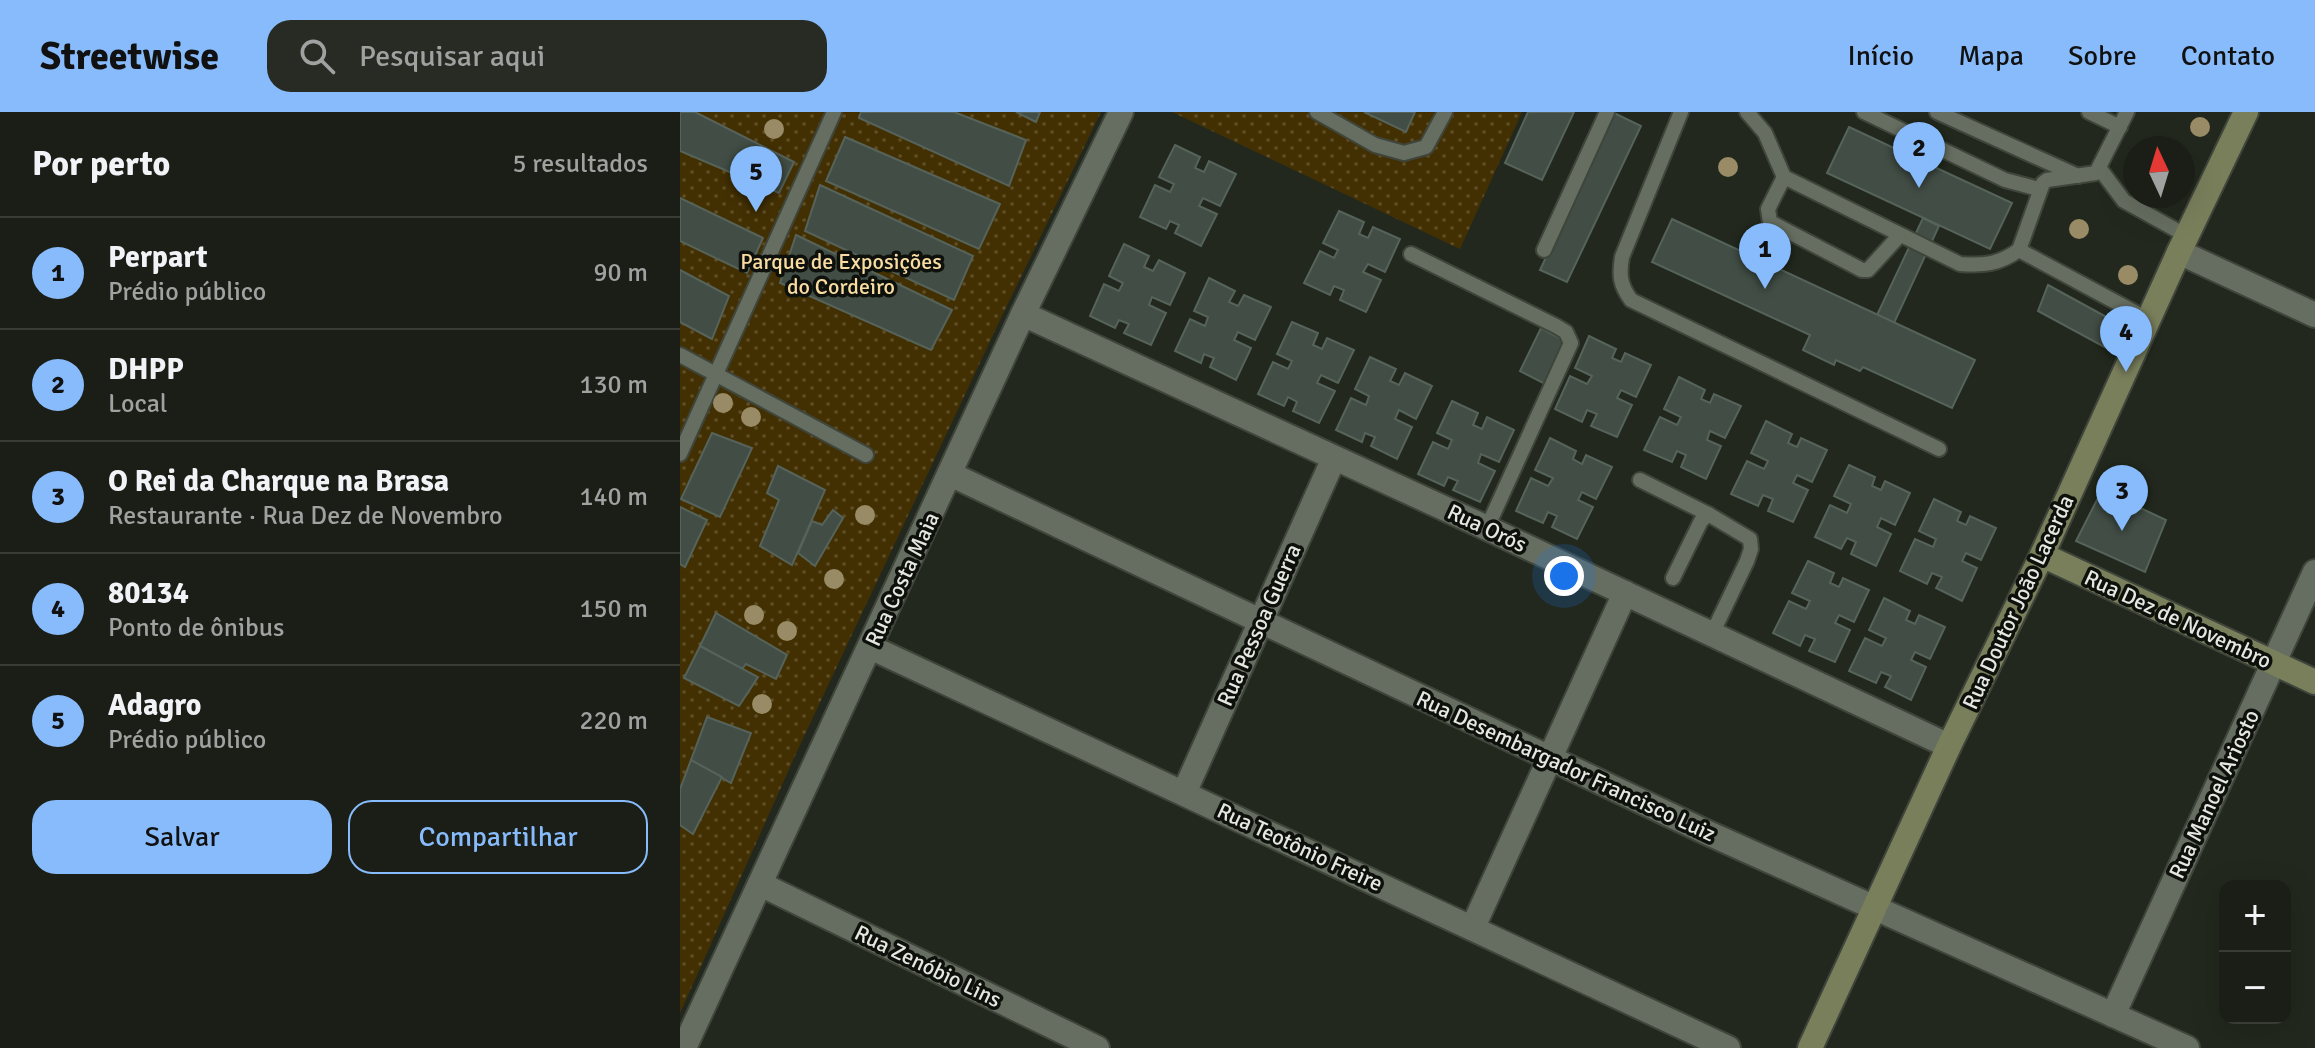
<!DOCTYPE html>
<html lang="pt">
<meta charset="utf-8">
<style>
:root{--surface:#1a1e16;--page:#272b23;--text:#f1f3f6;--muted:#9fa2a1;--line:#383c35;--accent:#87bbfb}
body{margin:0;font-family:Signika,sans-serif;background:var(--page);color:var(--text)}
.controls{position:absolute;right:24px;bottom:24px;display:grid;overflow:hidden;border-radius:16px;box-shadow:0 8px 32px #0002}
.controls button{width:72px;height:72px;display:grid;place-items:center;padding:0;border:0;border-bottom:2px solid var(--line);background:var(--surface);color:var(--text);font:40px sans-serif}
.compass{position:absolute;left:1443px;top:24px;width:72px;height:72px;border-radius:50%;background:var(--surface);box-shadow:0 8px 32px #0002;rotate:356deg}
.you{position:absolute;left:884px;top:464px;width:28px;height:28px;margin:-20px;border:6px solid #fff;border-radius:50%;background:#1a73e8;box-shadow:0 0 0 12px #1a73e833}
.badge{display:grid;place-items:center;width:52px;height:52px;border-radius:50%;background:var(--accent);color:#111;font-size:26px;font-weight:700}
.pin{position:absolute;translate:-50% -66px;filter:drop-shadow(0 2px 4px #0008)}
.pin::after{content:'';position:absolute;top:42px;width:28px;height:24px;background:inherit;clip-path:polygon(0 0,100% 0,50% 100%)}
.list{margin:0;padding:0;list-style:none}
h2{display:flex;justify-content:space-between;align-items:center;height:104px;margin:0;padding:0 32px;font-size:34px}
h2 small{font-size:26px;font-weight:400;color:var(--muted)}
.list li{display:grid;grid-template-columns:52px 1fr auto;gap:24px;align-items:center;box-sizing:border-box;height:112px;padding:0 32px;border-top:2px solid var(--line)}
.list b{display:block;font-size:30px;white-space:nowrap}
.list p{margin:0;font-size:26px;white-space:nowrap;color:var(--muted)}
.list em{font-size:26px;font-style:normal;color:var(--muted)}
.actions{display:flex;gap:16px;padding:24px 32px}
.actions a{flex:1;padding:18px 0;border:2px solid var(--accent);border-radius:24px;text-align:center;font-size:28px;color:var(--accent)}
.actions .main{background:var(--accent);color:#111}
.icon{flex:none;width:44px;height:44px;fill:none;stroke:currentColor;stroke-width:2;stroke-linecap:round;stroke-linejoin:round}
.map{position:relative;flex:none;width:1635px;height:936px;overflow:hidden}
header{display:flex;align-items:center;gap:48px;box-sizing:border-box;height:112px;padding:0 40px;background:var(--accent);color:#111}
header strong{font-size:38px}
nav{display:flex;gap:44px;margin-inline-start:auto;font-size:28px}
.search{width:560px;height:72px;background:var(--page);display:flex;align-items:center;gap:20px;box-sizing:border-box;padding:0 28px;border-radius:24px;color:var(--muted);font-size:30px}
main{display:flex}
aside{flex:1;background:var(--surface)}
.map>svg:first-child{display:block}
.park{fill:url(#park-dots)}
.building{fill:#414d45;stroke:#56635b;stroke-width:2}
.lines{fill:none;stroke-linecap:round;stroke-linejoin:round}
.lane-casing{stroke:#3f453b;stroke-width:18}
.street-casing{stroke:#3f453b;stroke-width:28}
.secondary-casing{stroke:#3f453b;stroke-width:28}
.lane{stroke:#666e61;stroke-width:14}
.street{stroke:#666e61;stroke-width:24}
.secondary{stroke:#797e5b;stroke-width:24}
.tree{fill:#988b66}
.labels{text-anchor:middle;dominant-baseline:central;stroke-width:7;stroke-linejoin:round;paint-order:stroke}
.park-label{font-size:22px;fill:#f9dca2;stroke:#0d100b}
.street-label{font-size:22px;fill:#e4e8e1;stroke:#0d100b}
</style>
<header>
<strong>Streetwise</strong>
<div class="search"><svg class="icon" aria-label="search" viewBox="0 0 24 24"><circle cx="10" cy="10" r="6"/><path d="M15 15l6 6"/></svg>Pesquisar aqui</div>
<nav><a>Início</a><a>Mapa</a><a>Sobre</a><a>Contato</a></nav>
</header>
<main>
<aside>
<h2>Por perto<small>5 resultados</small></h2>
<ul class="list">
<li><span class="badge">1</span><div><b>Perpart</b><p>Prédio público</p></div><em>90 m</em></li>
<li><span class="badge">2</span><div><b>DHPP</b><p>Local</p></div><em>130 m</em></li>
<li><span class="badge">3</span><div><b>O Rei da Charque na Brasa</b><p>Restaurante · Rua Dez de Novembro</p></div><em>140 m</em></li>
<li><span class="badge">4</span><div><b>80134</b><p>Ponto de ônibus</p></div><em>150 m</em></li>
<li><span class="badge">5</span><div><b>Adagro</b><p>Prédio público</p></div><em>220 m</em></li>
</ul>
<div class="actions"><a class="main">Salvar</a><a>Compartilhar</a></div>
</aside>
<div class="map">
<svg width="1635" height="936" viewBox="0 0 1635 936">
<defs>
<pattern id="park-dots" width="8" height="8" patternUnits="userSpaceOnUse" patternTransform="scale(2)"><rect width="8" height="8" fill="#433002"/><path d="M2 2h.1M6 6h.1" fill="none" stroke="#5e4e27" stroke-width="1.8" stroke-linecap="round"/></pattern>
</defs>
<rect width="100%" height="100%" fill="#22281d"/>
<g class="park">
<polygon points="0,0 421,0 320,208 119,635 0,901"/>
<polygon points="492,0 842,0 780,137"/>
</g>
<g class="building">
<polygon points="0,0 15,0 114,50 99,81 0,39"/>
<polygon points="181,0 274,0 346,28 329,74 179,6"/>
<polygon points="336,0 360,0 356,10"/>
<polygon points="684,0 735,0 726,20"/>
<polygon points="848,0 894,0 862,68 825,51"/>
<polygon points="934,1 961,14 887,170 860,158"/>
<polygon points="1169,15 1218,38 1224,26 1256,41 1250,53 1332,91 1310,137 1147,61"/>
<polygon points="165,25 320,92 299,137 146,69"/>
<polygon points="495,33 520,45 515,56 524,60 529,49 556,62 540,94 523,86 519,94 537,102 521,134 495,121 499,113 490,109 486,117 460,105 475,73 490,80 494,72 479,65"/>
<polygon points="140,73 293,144 274,188 125,119"/>
<polygon points="0,86 83,126 67,161 0,129"/>
<polygon points="659,99 684,110 679,122 688,126 693,115 720,127 705,160 688,152 683,160 701,168 686,200 660,188 664,178 654,174 650,183 624,171 640,139 654,146 658,138 643,131"/>
<polygon points="1243,106 1259,114 1214,211 1197,203"/>
<polygon points="992,107 1295,248 1272,296 1183,255 1180,259 1156,248 1154,253 1123,238 1130,223 972,150"/>
<polygon points="116,123 272,198 251,238 100,171"/>
<polygon points="444,132 469,144 464,155 473,159 479,148 505,161 490,193 472,185 469,193 486,201 471,233 444,221 449,212 439,208 435,216 410,204 424,172 439,179 443,171 429,164"/>
<polygon points="0,158 49,184 32,227 0,210"/>
<polygon points="529,166 555,179 549,190 558,194 564,183 591,195 575,228 558,220 554,228 571,236 556,268 530,255 534,246 524,242 521,251 495,239 510,207 525,214 528,205 514,199"/>
<polygon points="1368,173 1441,213 1428,237 1358,199"/>
<polygon points="612,210 638,221 633,233 642,237 647,226 674,238 658,271 641,263 637,271 655,279 639,311 613,299 617,290 608,285 604,294 578,282 593,250 608,257 612,249 597,242"/>
<polygon points="861,216 887,230 867,273 840,259"/>
<polygon points="909,224 936,237 932,246 941,250 945,241 971,253 956,285 941,278 937,286 952,293 937,325 911,314 917,302 907,298 902,310 875,297 890,264 907,272 912,264 895,256"/>
<polygon points="690,245 716,257 710,269 719,273 725,261 752,274 736,307 719,298 715,307 732,315 717,347 691,334 695,325 685,321 682,330 656,318 671,286 686,293 689,284 675,277"/>
<polygon points="999,265 1025,278 1021,287 1030,291 1034,282 1061,294 1045,326 1030,319 1027,328 1041,334 1026,367 1001,355 1006,343 997,339 992,350 964,338 980,305 997,313 1001,305 984,297"/>
<polygon points="772,289 798,301 793,313 802,317 807,305 834,318 819,350 801,342 798,351 815,359 800,390 773,378 778,369 768,365 764,374 738,362 753,330 768,337 772,328 757,321"/>
<polygon points="1086,309 1112,322 1108,331 1117,335 1121,326 1147,338 1132,370 1117,363 1113,371 1128,378 1113,410 1088,399 1093,387 1083,383 1078,394 1051,382 1067,349 1084,357 1088,349 1071,341"/>
<polygon points="32,321 72,336 40,405 1,387"/>
<polygon points="870,326 896,339 893,347 902,352 906,343 932,355 916,387 902,380 898,388 913,395 897,427 872,415 877,404 868,400 863,411 836,399 851,366 868,374 873,366 855,358"/>
<polygon points="1169,353 1195,365 1192,374 1201,378 1205,369 1230,381 1215,413 1201,406 1197,415 1211,422 1196,454 1171,442 1176,430 1167,426 1161,437 1135,425 1150,393 1167,401 1171,392 1154,384"/>
<polygon points="98,354 145,378 112,453 80,434 99,388 87,381"/>
<polygon points="1422,378 1486,408 1465,460 1396,429"/>
<polygon points="1254,387 1281,400 1277,409 1286,413 1290,404 1316,416 1301,448 1286,441 1282,449 1297,456 1282,489 1256,476 1262,465 1252,461 1247,472 1220,459 1235,427 1253,435 1256,427 1239,419"/>
<polygon points="0,395 27,408 5,455 0,452"/>
<polygon points="153,398 163,406 135,454 118,441 132,409 142,413"/>
<polygon points="1128,449 1154,461 1150,471 1159,475 1163,466 1189,478 1174,510 1159,503 1155,511 1170,518 1155,550 1129,539 1135,527 1125,523 1120,534 1093,521 1109,489 1126,497 1130,489 1112,481"/>
<polygon points="1204,486 1230,499 1226,508 1235,512 1239,503 1265,515 1250,547 1235,540 1231,548 1246,555 1231,588 1205,575 1211,564 1201,560 1196,571 1169,559 1185,526 1202,534 1206,526 1189,518"/>
<polygon points="36,501 107,543 96,567 66,552 62,557 20,534"/>
<polygon points="20,534 78,565 59,594 4,566"/>
<polygon points="27,605 71,621 51,671 11,648"/>
<polygon points="11,648 42,665 13,722 0,713 0,677"/>
</g>
<g class="lines">
<defs>
<g id="lane">
<polyline points="637,0 695,33 724,41 746,35 765,0"/>
<path d="M1001,0l-59,145c-3,18 -2,28 9,43l308,149"/>
<path d="M1067,0l18,21 19,44 176,87c24,2 39,0 59,-14"/>
<polyline points="1184,0 1325,68 1359,77"/>
<polyline points="1257,0 1398,64"/>
<polyline points="1409,0 1440,15"/>
<polyline points="1447,0 1416,61 1367,68 1363,71 1339,138 1469,208"/>
<polyline points="1420,57 1444,89 1507,124"/>
<polyline points="1104,65 1088,97 1090,110 1182,158 1188,158 1219,124"/>
<polyline points="864,138 927,0"/>
<polyline points="731,142 876,214 886,220 891,231 807,416"/>
<polyline points="0,243 186,343"/>
<polyline points="0,342 154,0"/>
<polyline points="960,368 1028,402"/>
<polyline points="993,466 1021,409 1028,402 1070,427 1071,437 1067,449 1032,522"/>
</g>
<g id="street">
<polyline points="1499,140 1635,203"/>
<polyline points="343,202 807,416 1269,634"/>
<polyline points="270,362 1028,721 1507,936"/>
<polyline points="190,535 1048,936"/>
<polyline points="504,681 654,346"/>
<polyline points="80,772 417,936"/>
<polyline points="793,815 945,481"/>
<polyline points="1433,903 1635,460"/>
<polyline points="4,936 343,202 441,0"/>
</g>
<g id="secondary">
<polyline points="1362,443 1635,570"/>
<polyline points="1130,936 1269,634 1362,443 1499,140 1566,0"/>
</g>
</defs>
<use href="#lane" class="lane-casing"/>
<use href="#street" class="street-casing"/>
<use href="#secondary" class="secondary-casing"/>
<use href="#lane" class="lane"/>
<use href="#street" class="street"/>
<use href="#secondary" class="secondary"/>
</g>
<g class="tree">
<circle cx="1520" cy="15" r="10"/>
<circle cx="94" cy="17" r="10"/>
<circle cx="1048" cy="55" r="10"/>
<circle cx="1399" cy="117" r="10"/>
<circle cx="1448" cy="163" r="10"/>
<circle cx="43" cy="291" r="10"/>
<circle cx="71" cy="305" r="10"/>
<circle cx="185" cy="403" r="10"/>
<circle cx="154" cy="467" r="10"/>
<circle cx="74" cy="503" r="10"/>
<circle cx="107" cy="519" r="10"/>
<circle cx="82" cy="592" r="10"/>
</g>
<g class="labels">
<g class="park-label">
<text x="161" y="149">Parque de Exposições<tspan x="161" dy="25">do Cordeiro</tspan></text>
</g>
<g class="street-label">
<text transform="translate(807 416) rotate(25)">Rua Orós</text>
<text transform="translate(222 467) rotate(-65)">Rua Costa Maia</text>
<text transform="translate(1338 490) rotate(-65)">Rua Doutor João Lacerda</text>
<text transform="translate(1498 507) rotate(25)">Rua Dez de Novembro</text>
<text transform="translate(579 513) rotate(-66)">Rua Pessoa Guerra</text>
<text transform="translate(886 654) rotate(25)">Rua Desembargador Francisco Luiz</text>
<text transform="translate(1534 682) rotate(-65)">Rua Manoel Ariosto</text>
<text transform="translate(620 735) rotate(25)">Rua Teotônio Freire</text>
<text transform="translate(248 854) rotate(26)">Rua Zenóbio Lins</text>
</g>
</g>
</svg>
<div class="controls">
<button>+</button>
<button>−</button>
</div>
<svg class="compass" viewBox="-18 -18 36 36"><path d="M0-13l5 13h-10z" fill="#e53935"/><path d="M0 13l5-13h-10z" fill="#9fa2a1"/></svg>
<div class="you"></div>
<div class="pin badge" style="left:1085px;top:177px">1</div>
<div class="pin badge" style="left:1239px;top:76px">2</div>
<div class="pin badge" style="left:1442px;top:419px">3</div>
<div class="pin badge" style="left:1446px;top:260px">4</div>
<div class="pin badge" style="left:76px;top:100px">5</div>
</div>
</main>
